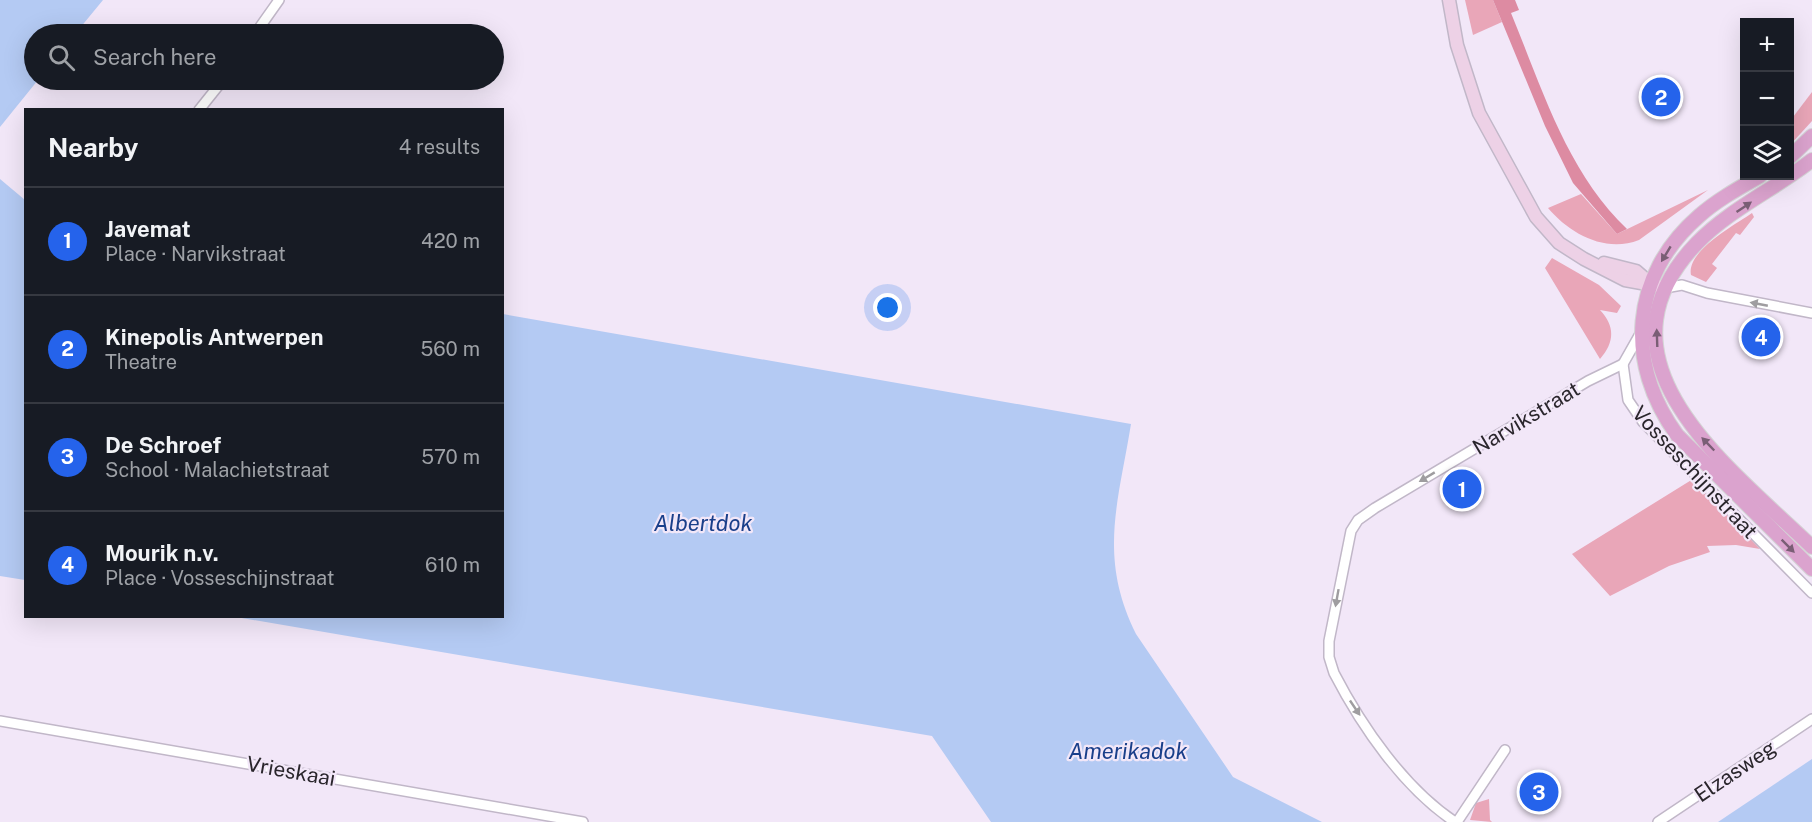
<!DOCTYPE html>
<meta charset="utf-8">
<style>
:root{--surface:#171b24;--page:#242831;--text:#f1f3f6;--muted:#9ea1a6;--line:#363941;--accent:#2563eb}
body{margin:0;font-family:"Public Sans",sans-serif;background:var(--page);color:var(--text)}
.controls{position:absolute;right:18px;top:18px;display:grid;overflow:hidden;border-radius:0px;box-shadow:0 6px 24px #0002}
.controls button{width:54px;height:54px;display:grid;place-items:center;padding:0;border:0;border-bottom:2px solid var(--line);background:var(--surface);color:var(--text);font:30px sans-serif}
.you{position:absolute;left:888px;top:308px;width:21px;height:21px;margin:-15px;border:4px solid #fff;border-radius:50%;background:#1a73e8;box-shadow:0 0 0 9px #1a73e833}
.badge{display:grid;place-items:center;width:39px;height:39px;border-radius:50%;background:var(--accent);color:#fff;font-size:20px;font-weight:700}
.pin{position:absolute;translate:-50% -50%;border:3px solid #fff;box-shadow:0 2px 6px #0006}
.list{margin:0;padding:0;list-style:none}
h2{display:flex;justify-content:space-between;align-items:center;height:78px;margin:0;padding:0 24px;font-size:26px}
h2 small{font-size:20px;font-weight:400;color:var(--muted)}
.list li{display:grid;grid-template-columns:39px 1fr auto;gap:18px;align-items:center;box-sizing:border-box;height:108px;padding:0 24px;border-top:2px solid var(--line)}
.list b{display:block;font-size:22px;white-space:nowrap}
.list p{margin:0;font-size:20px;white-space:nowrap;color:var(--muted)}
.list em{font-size:20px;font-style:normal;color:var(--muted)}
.icon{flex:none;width:33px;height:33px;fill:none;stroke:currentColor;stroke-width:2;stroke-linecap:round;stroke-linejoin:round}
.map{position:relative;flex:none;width:1812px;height:822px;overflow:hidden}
.search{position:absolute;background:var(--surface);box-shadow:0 6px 24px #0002;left:24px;top:24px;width:480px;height:66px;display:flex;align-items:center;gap:15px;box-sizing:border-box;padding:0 21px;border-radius:33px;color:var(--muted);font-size:22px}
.panel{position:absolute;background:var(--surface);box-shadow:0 6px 24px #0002;left:24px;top:108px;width:480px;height:510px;border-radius:0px}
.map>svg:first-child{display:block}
.green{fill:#e9a6b8}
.forest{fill:#dd8ba2}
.water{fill:#b4caf3}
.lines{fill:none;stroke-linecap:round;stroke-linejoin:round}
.street-casing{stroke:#c1b7c8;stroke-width:12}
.secondary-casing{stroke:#c1b7c8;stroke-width:15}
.primary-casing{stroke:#d4d4d5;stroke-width:16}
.street{stroke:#fff;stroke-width:9}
.secondary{stroke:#edd1e6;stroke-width:12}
.primary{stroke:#dba3ce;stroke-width:14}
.oneway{fill:#7a5e75}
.oneway2{fill:#9f9da0}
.labels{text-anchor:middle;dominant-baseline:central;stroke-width:4.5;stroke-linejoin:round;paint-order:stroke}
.street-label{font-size:21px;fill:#2a262c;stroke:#f2e7f8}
.water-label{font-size:22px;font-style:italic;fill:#1a3f8a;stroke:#f2e7f8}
</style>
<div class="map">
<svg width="1812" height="822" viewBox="0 0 1812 822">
<rect width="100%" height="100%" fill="#f2e7f8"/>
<g class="green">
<polygon points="1465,0 1493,0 1502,22 1473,35"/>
<polygon points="1812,92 1812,121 1790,145 1790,121"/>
<path d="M1708,190l-69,50c-34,13 -69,-6 -91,-32l33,-14 36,40z"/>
<path d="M1752,213l2,4 -14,18 -4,-2 -24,31 5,4 -11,14 -15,-7c-5,-24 44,-50 61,-62z"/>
<path d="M1552,258l47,27 22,21 -4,7 -17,-3c15,16 15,32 0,49l-55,-91z"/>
<polygon points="1693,479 1760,549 1736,545 1707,546 1710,552 1669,566 1610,596 1572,554"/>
<polygon points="1489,799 1490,820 1492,822 1470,820 1476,803"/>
</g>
<path class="forest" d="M1493,0h22l4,10 -8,3c31,75 56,159 116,216l-10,5 -44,-51 -28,-57z"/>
<g class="water">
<polygon points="0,0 103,0 75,34 34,34 34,80 38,80 0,127"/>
<polygon points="0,179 25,200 25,580 0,576"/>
<path d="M503,314l628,110c-13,80 -33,133 5,210l97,143 89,45h-331l-59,-86 -696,-119 266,-1z"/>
<polygon points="1812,759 1812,822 1718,822"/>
</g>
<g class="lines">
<defs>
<g id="street">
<polyline points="255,34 279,0"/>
<polyline points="199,110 223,80"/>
<polyline points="1665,288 1682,285 1707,293 1812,313"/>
<polyline points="1623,364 1628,400 1643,422 1812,593"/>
<polyline points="1623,364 1640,334"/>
<polyline points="0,721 583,822"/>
<path d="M1455,822c-51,-34 -93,-95 -121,-149l-5,-16v-16l22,-110 7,-11 17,-12 213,-127 35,-17"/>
<polyline points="1457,822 1505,750"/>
<polyline points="1658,822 1812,719"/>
</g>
<g id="secondary">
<polyline points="1449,0 1457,45 1479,113 1536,217 1559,243 1584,259 1625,280 1658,286"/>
<polyline points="1604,263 1636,271 1651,284"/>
</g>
<g id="primary">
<polyline points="1790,157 1812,136"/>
<path d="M1812,160c-37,29 -82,49 -115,83 -114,118 33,225 115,304"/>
<path d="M1760,176c-21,12 -43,24 -61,40 -69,60 -74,147 -22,219l135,134"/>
</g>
</defs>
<use href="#street" class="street-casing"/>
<use href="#secondary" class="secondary-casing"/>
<use href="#primary" class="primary-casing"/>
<use href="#street" class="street"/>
<use href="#secondary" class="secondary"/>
<use href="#primary" class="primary"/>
</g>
<defs><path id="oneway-solid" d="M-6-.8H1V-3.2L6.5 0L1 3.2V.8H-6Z" transform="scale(1.5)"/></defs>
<g class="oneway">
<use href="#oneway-solid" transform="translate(1744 207) rotate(-34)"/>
<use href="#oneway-solid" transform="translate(1666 254) rotate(121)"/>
<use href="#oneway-solid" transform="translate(1657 338) rotate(-92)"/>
<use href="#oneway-solid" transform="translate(1708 444) rotate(-134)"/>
<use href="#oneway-solid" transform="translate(1788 546) rotate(45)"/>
</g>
<g class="oneway2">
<use href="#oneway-solid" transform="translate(1759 304) rotate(-169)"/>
<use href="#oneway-solid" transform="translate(1427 477) rotate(149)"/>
<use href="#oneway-solid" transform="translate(1337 598) rotate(100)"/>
<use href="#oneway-solid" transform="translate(1355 708) rotate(56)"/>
</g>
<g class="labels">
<g class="street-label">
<text transform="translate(1526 418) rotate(-31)">Narvikstraat</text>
<text transform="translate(1695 472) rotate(47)">Vosseschijnstraat</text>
<text transform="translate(291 771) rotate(10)">Vrieskaai</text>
<text transform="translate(1735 771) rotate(-34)">Elzasweg</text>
</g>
<g class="water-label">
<text x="703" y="523">Albertdok</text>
<text x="1128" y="751">Amerikadok</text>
</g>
</g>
</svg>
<div class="controls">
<button>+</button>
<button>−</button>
<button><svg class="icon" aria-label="layers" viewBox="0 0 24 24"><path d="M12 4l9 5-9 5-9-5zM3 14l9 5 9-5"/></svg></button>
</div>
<div class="you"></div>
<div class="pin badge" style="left:1462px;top:489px">1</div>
<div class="pin badge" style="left:1661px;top:97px">2</div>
<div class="pin badge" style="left:1539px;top:792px">3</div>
<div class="pin badge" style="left:1761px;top:337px">4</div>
<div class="search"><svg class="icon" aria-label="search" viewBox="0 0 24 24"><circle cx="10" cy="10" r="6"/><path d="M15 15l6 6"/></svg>Search here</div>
<section class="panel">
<h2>Nearby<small>4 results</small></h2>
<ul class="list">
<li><span class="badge">1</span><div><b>Javemat</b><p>Place · Narvikstraat</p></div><em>420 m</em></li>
<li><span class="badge">2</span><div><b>Kinepolis Antwerpen</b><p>Theatre</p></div><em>560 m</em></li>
<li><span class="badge">3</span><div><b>De Schroef</b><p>School · Malachietstraat</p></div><em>570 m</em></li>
<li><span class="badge">4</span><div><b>Mourik n.v.</b><p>Place · Vosseschijnstraat</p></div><em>610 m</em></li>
</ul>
</section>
</div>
